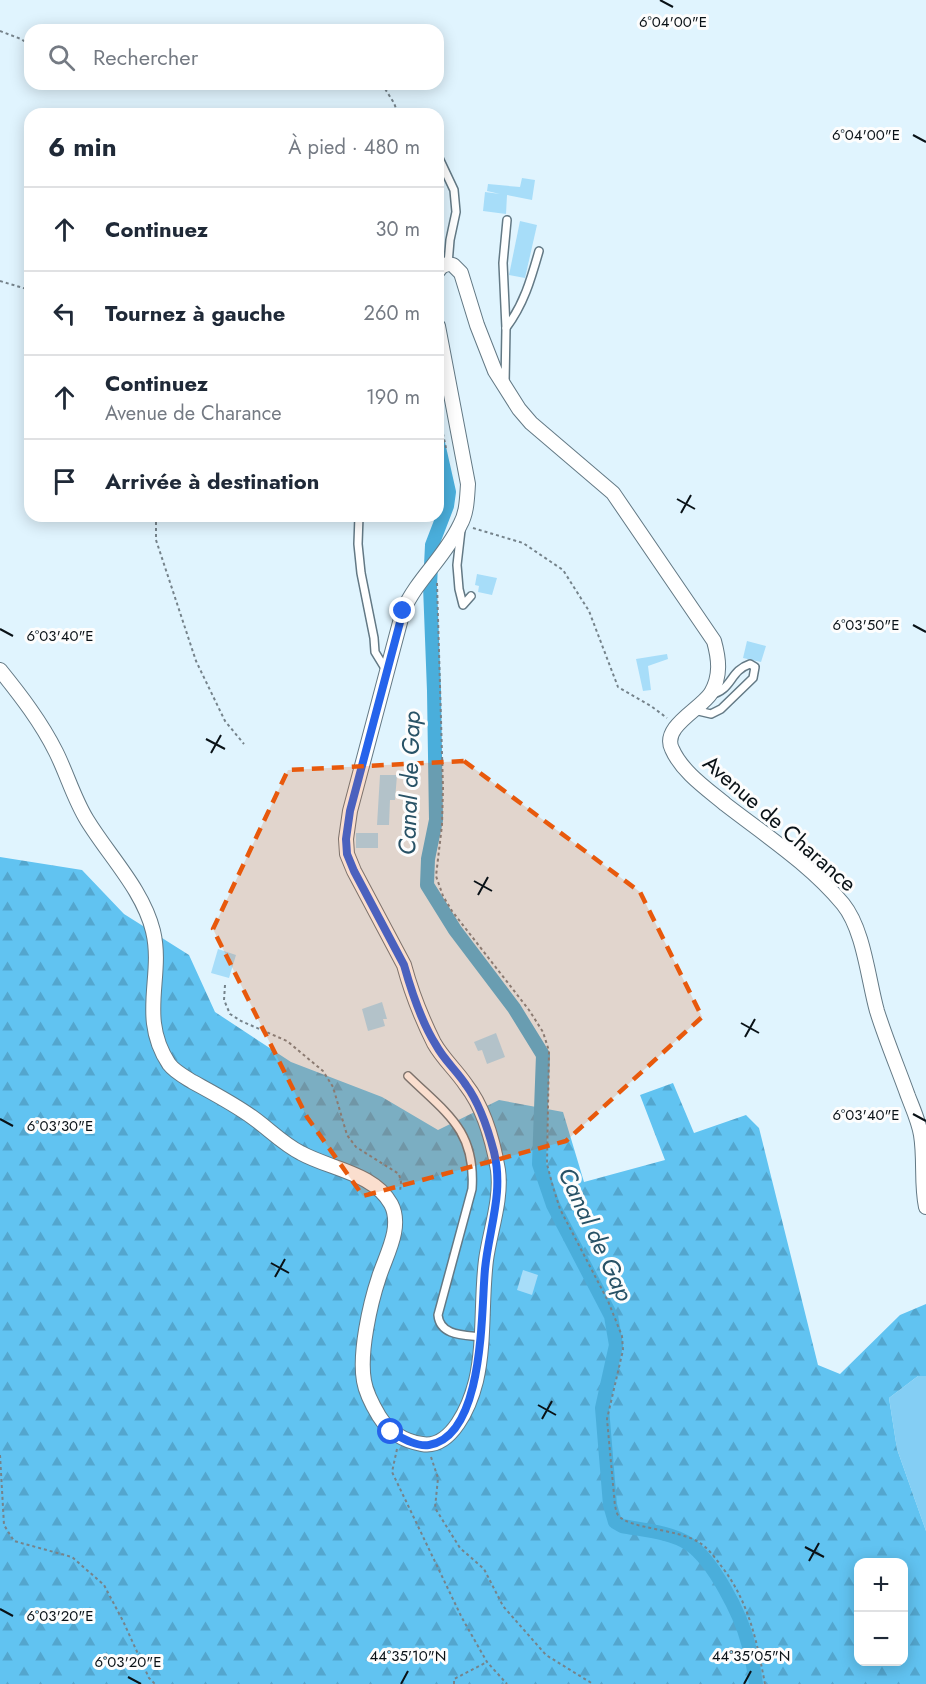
<!DOCTYPE html>
<html lang="fr">
<meta charset="utf-8">
<style>
:root{--surface:#fff;--page:#f2f2f3;--text:#1f2937;--muted:#747a83;--line:#e0e1e3}
body{margin:0;font-family:Jost,sans-serif;background:var(--page);color:var(--text)}
.controls{position:absolute;right:18px;bottom:18px;display:grid;overflow:hidden;border-radius:12px;box-shadow:0 3px 15px #0003}
.controls button{width:54px;height:54px;display:grid;place-items:center;padding:0;border:0;border-bottom:2px solid var(--line);background:var(--surface);color:var(--text);font:30px sans-serif}
.stop{position:absolute;width:18px;height:18px;margin:-14px;border:4px solid #2563eb;border-radius:50%;background:#fff}
.stop.end{background:#2563eb;border-color:#fff;box-shadow:0 2px 6px #0008}
.list{margin:0;padding:0;list-style:none}
h2{display:flex;justify-content:space-between;align-items:center;height:78px;margin:0;padding:0 24px;font-size:26px}
h2 small{font-size:20px;font-weight:400;color:var(--muted)}
.list li{display:grid;grid-template-columns:39px 1fr auto;gap:18px;align-items:center;box-sizing:border-box;height:84px;padding:0 24px;border-top:2px solid var(--line)}
.list b{display:block;font-size:22px;white-space:nowrap}
.list p{margin:0;font-size:20px;white-space:nowrap;color:var(--muted)}
.list em{font-size:20px;font-style:normal;color:var(--muted)}
.icon{flex:none;width:33px;height:33px;fill:none;stroke:currentColor;stroke-width:2;stroke-linecap:round;stroke-linejoin:round}
.map{position:relative;flex:none;width:926px;height:1684px;overflow:hidden}
.search{position:absolute;background:var(--surface);box-shadow:0 3px 15px #0003;left:24px;top:24px;width:420px;height:66px;display:flex;align-items:center;gap:15px;box-sizing:border-box;padding:0 21px;border-radius:18px;color:var(--muted);font-size:22px}
.panel{position:absolute;background:var(--surface);box-shadow:0 3px 15px #0003;left:24px;top:108px;width:420px;height:414px;border-radius:18px}
.map>svg:first-child{display:block}
.green{fill:#84cef4}
.forest{fill:url(#forest-firs);fill-rule:evenodd}
.lines{fill:none;stroke-linecap:round;stroke-linejoin:round}
.canal{stroke:#4aaedb;stroke-width:14}
.building{fill:#a7ddf9}
.service-casing{stroke:#637985;stroke-width:10}
.minor-casing{stroke:#637985;stroke-width:16}
.path{stroke:#75838b;stroke-width:2;stroke-dasharray:3 3;stroke-linecap:butt}
.service{stroke:#fff;stroke-width:7}
.minor{stroke:#fff;stroke-width:14}
.route{stroke:#2563eb;stroke-width:8}
.marked{fill:#e8590c;fill-opacity:0.2;stroke:#e8590c;stroke-width:4.5;stroke-dasharray:12 8;stroke-linejoin:round}
.ticks{fill:none;stroke:#0a1217;stroke-width:2}
.labels{text-anchor:middle;dominant-baseline:central;stroke-width:6;stroke-linejoin:round;paint-order:stroke}
.street-label{font-size:22px;fill:#0a1217;stroke:#fdfdfd}
.water-label{font-size:24px;font-style:italic;fill:#285266;stroke:#fdfdfd}
.ticks-label{font-size:15px;text-anchor:middle;fill:#0a1217;stroke:#fdfdfd;stroke-width:6;stroke-linejoin:round;paint-order:stroke}
</style>
<div class="map">
<svg width="926" height="1684" viewBox="0 0 926 1684">
<defs>
<pattern id="forest-firs" width="22" height="20" patternUnits="userSpaceOnUse" patternTransform="scale(1.5)"><rect width="22" height="20" fill="#61c3f1"/><path d="M5 1l3.5 6h-7zM16 11l3.5 6h-7z" fill="#53a6ce"/></pattern>
</defs>
<rect width="100%" height="100%" fill="#e0f4fe"/>
<polygon class="green" points="918,1376 926,1376 926,1531 897,1449 889,1398"/>
<path class="forest" d="M0,857l82,13 42,44 65,41 26,57 76,50 91,35 56,33 61,-30 64,12 21,70 81,-22 -25,-65 33,-12 21,50 52,-18 13,13 59,237 22,9 60,-59 26,-11v72h-8l-29,22 8,51 29,82v153h-926zM858,1562h46v100h-46z"/>
<g class="lines">
<path class="canal" d="M438,443l11,49 -2,14 -15,39 -2,41 4,105 2,129 -8,39 -1,26 28,45 59,78 29,47 -4,109 14,41 58,111 5,29 -14,63 8,97 5,17 7,4c21,4 49,6 67,18 24,16 52,71 59,99 4,13 6,27 8,41"/>
</g>
<g class="building">
<polygon points="522,178 535,180 532,200 507,195 506,214 483,211 485,192 500,194 487,191 488,184 520,187"/>
<polygon points="520,221 537,225 525,278 509,275"/>
<polygon points="477,574 497,578 492,595 478,592 479,586 475,585"/>
<polygon points="747,641 766,646 761,662 743,658"/>
<polygon points="667,654 668,659 648,666 651,690 643,691 636,659"/>
<polygon points="380,775 397,775 395,800 390,800 389,825 377,825"/>
<rect x="356" y="833" width="22" height="15"/>
<polygon points="218,949 236,955 229,978 211,973"/>
<polygon points="382,1002 387,1019 383,1019 385,1026 368,1031 362,1009"/>
<polygon points="496,1033 505,1057 487,1064 482,1050 478,1051 474,1042"/>
<polygon points="523,1270 538,1275 532,1295 517,1290"/>
</g>
<g class="lines">
<defs>
<g id="service">
<polyline points="438,156 454,190 456,212 450,240 448,264"/>
<path d="M506,328c18,-24 25,-49 33,-77"/>
<polyline points="505,383 506,328 503,263 507,220"/>
<polyline points="359,516 358,544 361,573 374,638 375,652 386,670"/>
<polyline points="461,530 457,565 459,589 463,605 471,596"/>
<path d="M694,710l17,4 10,-5 32,-31 2,-11 -5,-3c-21,7 -17,26 -40,31"/>
<path d="M408,1076c38,37 68,54 64,113l-34,126c2,21 26,20 43,22"/>
</g>
<g id="minor">
<path d="M438,271l4,-5 6,-2 5,1 8,8 16,52 18,46 24,38 12,14 82,70 101,148c5,18 7,35 -3,52 -10,16 -50,34 -39,56 10,23 35,40 53,55 40,31 86,61 118,100 21,26 25,75 34,107 9,29 21,57 31,85 5,13 11,26 13,39 4,24 0,49 5,72"/>
<path d="M0,670c21,26 41,52 56,82 11,22 18,47 31,68 22,36 56,70 66,111 11,46 -15,86 16,133 6,8 16,13 24,18 20,11 41,22 59,35 17,12 31,27 49,36 29,16 73,20 90,51 12,23 -5,51 -12,73 -9,27 -20,76 -15,104 2,12 9,25 15,35 10,16 24,25 43,28 30,5 48,-39 54,-63 9,-39 5,-81 10,-121 4,-29 16,-61 12,-90 -5,-29 -14,-62 -32,-85 -10,-15 -23,-26 -32,-42 -12,-24 -23,-52 -30,-78l-50,-94 -7,-17 -1,-15 4,-28 53,-200c14,-32 42,-54 57,-86 7,-12 7,-27 8,-41l-30,-158"/>
</g>
</defs>
<use href="#service" class="service-casing"/>
<use href="#minor" class="minor-casing"/>
<g class="path">
<polyline points="0,31 21,39 30,45"/>
<polyline points="382,84 394,103 398,114"/>
<polyline points="0,281 30,290"/>
<polyline points="438,410 446,448"/>
<polyline points="156,516 156,540 196,661 225,721 244,744"/>
<polyline points="473,528 523,543 563,570 589,611 618,687 651,706 667,718"/>
<path d="M437,583l6,205 -1,37 -6,51 7,20 9,15 77,99 14,22 6,19 -2,113 6,23 7,22 48,92 14,35 1,14 -16,69 8,87c1,3 1,6 3,9 10,14 62,14 82,28 9,6 16,16 22,24 27,35 35,75 43,117"/>
<polyline points="225,985 224,1000 230,1014 241,1021 287,1041 323,1071 333,1087 347,1135 356,1147 399,1174 401,1182 400,1192"/>
<polyline points="397,1449 392,1472 462,1618 487,1662 507,1684"/>
<polyline points="0,1455 4,1525 14,1541 72,1557 104,1585 123,1621 149,1678 155,1684"/>
<polyline points="431,1457 438,1478 435,1508 460,1548 484,1569 503,1606 546,1655 593,1684"/>
<polyline points="454,1684 454,1679 487,1662"/>
</g>
<use href="#service" class="service"/>
<use href="#minor" class="minor"/>
</g>
<g class="lines">
<path class="route" d="M391,1432c11,6 26,15 38,13 56,-9 52,-135 56,-176 4,-41 19,-76 9,-117 -6,-23 -14,-48 -28,-67 -9,-14 -22,-25 -30,-40 -14,-22 -25,-55 -32,-80l-50,-94 -7,-17 -1,-15 4,-28 53,-200"/>
</g>
<path class="marked" d="M464,761l176,131 62,125 -136,124 -203,55 -56,-79 -94,-188 75,-159z"/>
<path class="ticks" d="M660,0l13,7M913,135l13,7M677,499l18,10M681,513l10,-18M913,625l13,7M0,629l13,7M206,739l19,10M211,753l10,-18M474,881l18,10M478,895l10,-18M741,1023l18,10M745,1037l10,-18M913,1114l13,7M0,1119l13,7M271,1263l18,10M275,1277l10,-18M538,1405l18,10M542,1419l10,-18M805,1547l19,10M809,1561l10,-18M0,1609l13,7M128,1677l13,7M401,1684l7,-13M744,1684l7,-13"/>
<g class="labels">
<g class="street-label">
<text transform="translate(780 823) rotate(41)">Avenue de Charance</text>
</g>
<g class="water-label">
<text transform="translate(409 783) rotate(-88)">Canal de Gap</text>
<text transform="translate(596 1234) rotate(65)">Canal de Gap</text>
</g>
</g>
<g class="ticks-label">
<text x="673" y="27">6°04'00"E</text>
<text x="866" y="140">6°04'00"E</text>
<text x="866" y="630">6°03'50"E</text>
<text x="60" y="641">6°03'40"E</text>
<text x="866" y="1120">6°03'40"E</text>
<text x="60" y="1131">6°03'30"E</text>
<text x="60" y="1621">6°03'20"E</text>
<text x="408" y="1661">44°35'10"N</text>
<text x="751" y="1661">44°35'05"N</text>
<text x="128" y="1667">6°03'20"E</text>
</g>
</svg>
<div class="controls">
<button>+</button>
<button>−</button>
</div>
<div class="stop" style="left:391px;top:1432px"></div>
<div class="stop end" style="left:403px;top:611px"></div>
<div class="search"><svg class="icon" aria-label="search" viewBox="0 0 24 24"><circle cx="10" cy="10" r="6"/><path d="M15 15l6 6"/></svg>Rechercher</div>
<section class="panel">
<h2>6 min<small>À pied · 480 m</small></h2>
<ul class="list">
<li><svg class="icon" aria-label="ahead" viewBox="0 0 24 24"><path d="M12 20V5M6 11l6-6 6 6"/></svg><div><b>Continuez</b></div><em>30 m</em></li>
<li><svg class="icon" aria-label="left" viewBox="0 0 24 24"><path d="M17 20v-9H6M10 6l-5 5 5 5"/></svg><div><b>Tournez à gauche</b></div><em>260 m</em></li>
<li><svg class="icon" aria-label="ahead" viewBox="0 0 24 24"><path d="M12 20V5M6 11l6-6 6 6"/></svg><div><b>Continuez</b><p>Avenue de Charance</p></div><em>190 m</em></li>
<li><svg class="icon" aria-label="arrive" viewBox="0 0 24 24"><path d="M6 21V4h12l-3 4 3 4H6"/></svg><div><b>Arrivée à destination</b></div></li>
</ul>
</section>
</div>
